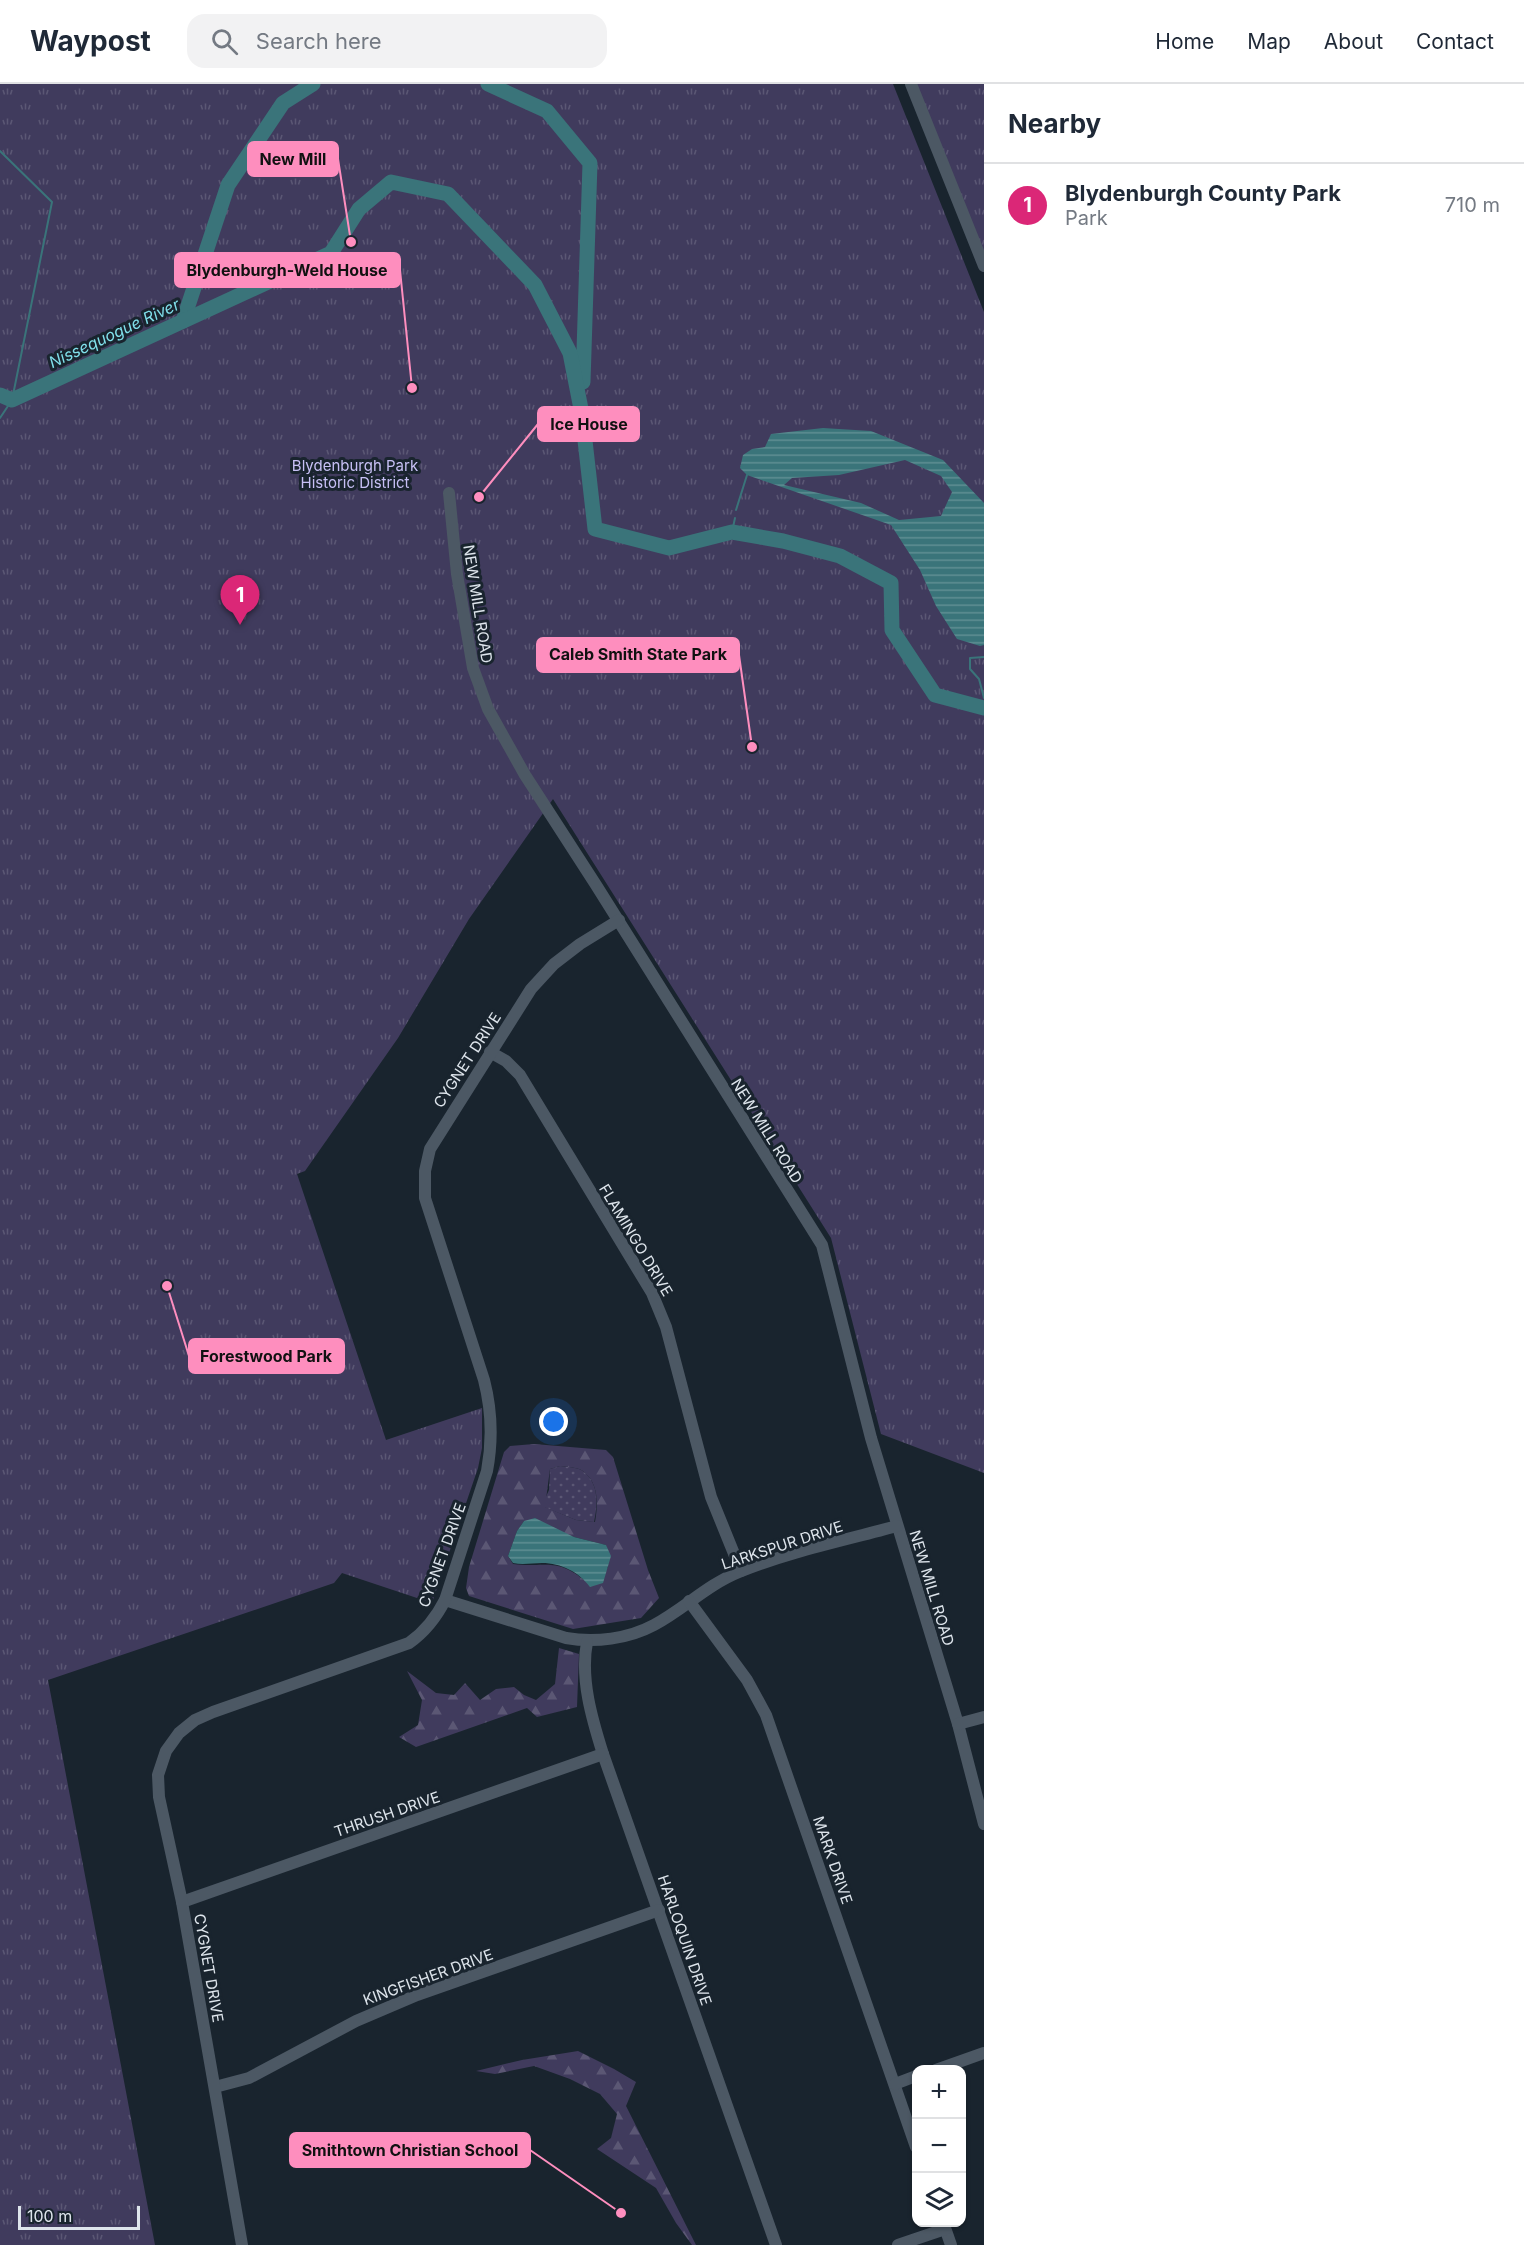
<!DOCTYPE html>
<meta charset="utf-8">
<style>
:root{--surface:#fff;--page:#f2f2f3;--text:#1f2937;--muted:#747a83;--line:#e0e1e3;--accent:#db2777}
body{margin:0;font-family:Inter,sans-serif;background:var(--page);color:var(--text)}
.controls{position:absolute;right:18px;bottom:18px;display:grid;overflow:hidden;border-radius:12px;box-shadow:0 2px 4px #0004}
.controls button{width:54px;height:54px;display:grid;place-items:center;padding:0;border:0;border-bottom:2px solid var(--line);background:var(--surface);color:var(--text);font:30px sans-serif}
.scale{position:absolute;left:18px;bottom:15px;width:122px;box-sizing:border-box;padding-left:6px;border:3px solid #dee5ec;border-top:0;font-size:16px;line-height:21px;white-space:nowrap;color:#dee5ec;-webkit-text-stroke:4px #19242e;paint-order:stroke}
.you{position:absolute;left:554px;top:1338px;width:21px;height:21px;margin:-15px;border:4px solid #fff;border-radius:50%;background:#1a73e8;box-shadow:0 0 0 9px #1a73e833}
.badge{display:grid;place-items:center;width:39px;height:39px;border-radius:50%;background:var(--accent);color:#fff;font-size:20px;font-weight:700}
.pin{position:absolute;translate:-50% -50px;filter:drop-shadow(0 2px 3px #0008)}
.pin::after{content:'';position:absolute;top:32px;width:21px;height:18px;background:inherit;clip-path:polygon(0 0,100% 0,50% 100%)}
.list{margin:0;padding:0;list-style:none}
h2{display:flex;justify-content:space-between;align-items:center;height:78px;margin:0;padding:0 24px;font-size:26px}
h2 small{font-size:20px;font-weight:400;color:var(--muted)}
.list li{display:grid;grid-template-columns:39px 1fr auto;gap:18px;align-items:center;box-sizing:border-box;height:84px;padding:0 24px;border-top:2px solid var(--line)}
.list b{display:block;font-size:22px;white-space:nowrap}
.list p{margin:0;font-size:20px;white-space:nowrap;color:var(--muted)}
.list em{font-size:20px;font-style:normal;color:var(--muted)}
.icon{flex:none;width:33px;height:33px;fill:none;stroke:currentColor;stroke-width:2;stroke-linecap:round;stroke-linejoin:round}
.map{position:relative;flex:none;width:984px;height:2161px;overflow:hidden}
header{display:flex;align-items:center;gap:36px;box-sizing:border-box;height:84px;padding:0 30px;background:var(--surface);border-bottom:2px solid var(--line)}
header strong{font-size:28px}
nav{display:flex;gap:33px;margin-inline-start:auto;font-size:21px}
.search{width:420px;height:54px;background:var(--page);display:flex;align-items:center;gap:15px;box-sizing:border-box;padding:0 21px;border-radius:18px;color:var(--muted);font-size:22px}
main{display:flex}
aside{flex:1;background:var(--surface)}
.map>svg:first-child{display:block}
.grass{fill:url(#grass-dots)}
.forest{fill:url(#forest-firs);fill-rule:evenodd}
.park{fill:url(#park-tufts)}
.water{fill:url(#water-rules);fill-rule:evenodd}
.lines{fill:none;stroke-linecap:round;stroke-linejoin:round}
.stream{stroke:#3a747a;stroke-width:2}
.river{stroke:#3a747a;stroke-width:15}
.minor{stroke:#4c5864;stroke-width:12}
.labels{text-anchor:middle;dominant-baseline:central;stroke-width:6;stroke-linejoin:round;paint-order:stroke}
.park-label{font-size:15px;fill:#c7c0f5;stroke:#19242e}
.street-label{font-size:15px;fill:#dee5ec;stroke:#19242e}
.water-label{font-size:16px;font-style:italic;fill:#80dfea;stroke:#19242e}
.leader{fill:none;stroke:#fe8ebe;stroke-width:2}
.callout-dot{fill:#fe8ebe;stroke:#19242e;stroke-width:2}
.callout{fill:#fe8ebe;stroke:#fe8ebe;stroke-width:2}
.callout-label{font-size:16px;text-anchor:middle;font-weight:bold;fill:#111}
</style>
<header>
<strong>Waypost</strong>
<div class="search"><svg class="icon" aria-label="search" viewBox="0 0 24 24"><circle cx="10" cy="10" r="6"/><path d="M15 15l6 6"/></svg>Search here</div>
<nav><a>Home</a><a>Map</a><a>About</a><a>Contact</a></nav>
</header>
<main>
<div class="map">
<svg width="984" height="2161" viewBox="0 0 984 2161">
<defs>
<pattern id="grass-dots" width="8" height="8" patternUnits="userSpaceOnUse" patternTransform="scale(1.5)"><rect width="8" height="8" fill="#403b5d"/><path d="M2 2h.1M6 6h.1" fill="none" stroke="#5b5774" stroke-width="1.8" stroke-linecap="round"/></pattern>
<pattern id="forest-firs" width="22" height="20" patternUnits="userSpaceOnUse" patternTransform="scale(1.5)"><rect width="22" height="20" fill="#403b5d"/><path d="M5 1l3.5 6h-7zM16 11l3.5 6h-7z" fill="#5b5774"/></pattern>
<pattern id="park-tufts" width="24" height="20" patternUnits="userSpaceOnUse" patternTransform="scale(1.5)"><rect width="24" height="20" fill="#403b5d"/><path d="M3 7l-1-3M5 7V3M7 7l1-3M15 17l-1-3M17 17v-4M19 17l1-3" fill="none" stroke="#5b5774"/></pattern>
<pattern id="water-rules" width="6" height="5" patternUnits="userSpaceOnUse" patternTransform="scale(1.5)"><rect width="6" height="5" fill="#3a747a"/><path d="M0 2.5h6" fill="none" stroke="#5f8e93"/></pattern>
</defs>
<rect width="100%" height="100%" fill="#19242e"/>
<path class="grass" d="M560,1382c7,1 19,1 24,6 15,12 14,33 10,50l-18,-2 -32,-13v-6l5,-11 1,-21z"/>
<g class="forest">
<path d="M534,1360l72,6 7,7 35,113 11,28 -18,20 -68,11 -104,-33 -3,-8 3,-21 35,-115 6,-6zM560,1382c7,1 19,1 24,6 15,12 14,33 11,50l-19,-2 -31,-13 5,-38zM524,1437l50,16 32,8 2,22 -4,7 -20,6c-28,-23 -41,-12 -71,-16l-5,-8 9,-25z"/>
<polygon points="559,1564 579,1570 577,1623 537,1633 527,1624 416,1663 399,1653 418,1641 422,1616 407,1587 436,1609 454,1611 465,1599 480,1616 496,1605 514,1603 524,1611 536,1616 555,1600"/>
<polygon points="578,1967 614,1985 636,1998 626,2022 696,2161 692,2161 676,2139 656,2104 597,2065 611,2054 617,2030 600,2010 570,1995 534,1982 495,1990 476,1987 522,1976"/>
</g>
<g class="park">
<polygon points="0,0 893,0 984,228 984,1389 881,1350 831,1154 553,715 469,835 398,954 305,1087 297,1090 386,1356 482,1324 482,1364 478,1384 432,1519 342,1489 334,1499 48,1596 155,2161 0,2161"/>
<polygon points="914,0 984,0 984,175"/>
</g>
<g class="water">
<path d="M823,344l48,3 72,29 41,43v142l-4,1 -23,-7 -21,-33 -16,-36 -29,-45 -144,-50 -7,-7 3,-13 9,-6 13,-2 6,-13zM905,376l36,16 11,16 -11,24 -42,4 -38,-17 -77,-18 8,-7 47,-3z"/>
<path d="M535,1434l39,19 32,8 5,11 -8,27 -13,4c-11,-15 -29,-24 -48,-24 -10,0 -19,2 -29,0l-5,-7 9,-25 7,-10z"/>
</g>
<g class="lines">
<g class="stream">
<polyline points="0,67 52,118 12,316 0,334"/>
<polyline points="736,426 747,391"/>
<polyline points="732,448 735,434"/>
<polyline points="984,573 970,574 970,585 979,595 984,614"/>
</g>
<g class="river">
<polyline points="488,0 547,27 590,79 583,298"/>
<polyline points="183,237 228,101 283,19 313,0"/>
<polyline points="0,311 12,316 331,169 359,125 391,98 448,110 535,201 570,269 582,330 595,445 669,464 732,448 783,457 840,472 891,499 892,546 935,611 984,624"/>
</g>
<g class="minor">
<polyline points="911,0 984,182"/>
<polyline points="449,409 457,490 473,584 488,625 525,691 596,801 822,1161 871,1354 958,1640 984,1740"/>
<polyline points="490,968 506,977 520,991 652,1209 666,1243 711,1413 741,1487"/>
<path d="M445,1516l121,38c29,5 62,1 88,-13 30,-16 53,-40 85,-53 49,-20 107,-32 158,-46"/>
<polyline points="689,1517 747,1596 766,1631 916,2063"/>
<path d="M587,1558c-7,37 5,77 16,112l173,491"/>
<polyline points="958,1640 984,1633"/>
<polyline points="182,1818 603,1670"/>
<polyline points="936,1986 984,1969"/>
<polyline points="895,2000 916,1992"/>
<polyline points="215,2003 249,1994 356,1937 417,1911 659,1826"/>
<polyline points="943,2138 951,2161"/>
<path d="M242,2161l-60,-343 -23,-105 -1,-22 8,-24 13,-18 16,-13 18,-8 196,-69c17,-12 27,-25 36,-43l42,-129c6,-32 5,-60 -3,-91l-59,-182v-27l5,-22 101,-160 23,-25 26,-20 39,-24"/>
<polyline points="898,2161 945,2145"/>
</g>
</g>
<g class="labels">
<g class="park-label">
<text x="355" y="381">Blydenburgh Park<tspan x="355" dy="17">Historic District</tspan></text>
</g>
<g class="street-label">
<text transform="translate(478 520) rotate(81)">NEW MILL ROAD</text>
<text transform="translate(467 976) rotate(-57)">CYGNET DRIVE</text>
<text transform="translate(767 1047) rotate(58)">NEW MILL ROAD</text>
<text transform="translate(636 1156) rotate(59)">FLAMINGO DRIVE</text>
<text transform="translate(782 1461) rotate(-18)">LARKSPUR DRIVE</text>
<text transform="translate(442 1471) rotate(-70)">CYGNET DRIVE</text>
<text transform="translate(932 1504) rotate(73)">NEW MILL ROAD</text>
<text transform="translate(387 1730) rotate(-19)">THRUSH DRIVE</text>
<text transform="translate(833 1776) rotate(71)">MARK DRIVE</text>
<text transform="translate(685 1856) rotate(71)">HARLOQUIN DRIVE</text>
<text transform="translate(209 1884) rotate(80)">CYGNET DRIVE</text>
<text transform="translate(428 1893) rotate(-20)">KINGFISHER DRIVE</text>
</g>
<g class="water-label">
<text transform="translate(114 249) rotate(-25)">Nissequogue River</text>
</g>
</g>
<path class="leader" d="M351 158L338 75M412 304L400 186M479 413L538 340M752 663L739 571M167 1202L189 1272M621 2129L530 2066"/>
<g class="callout-dot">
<circle cx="351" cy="158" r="6"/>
<circle cx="412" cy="304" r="6"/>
<circle cx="479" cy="413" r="6"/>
<circle cx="752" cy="663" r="6"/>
<circle cx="167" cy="1202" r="6"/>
<circle cx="621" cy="2129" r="6"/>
</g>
<g class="callout">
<rect x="248" y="58" width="90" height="34" rx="6"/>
<rect x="175" y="169" width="225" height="34" rx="6"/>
<rect x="538" y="323" width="101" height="34" rx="6"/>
<rect x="537" y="554" width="202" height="34" rx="6"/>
<rect x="189" y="1255" width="155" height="34" rx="6"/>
<rect x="290" y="2049" width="240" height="34" rx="6"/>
</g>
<g class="callout-label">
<text x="293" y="81">New Mill</text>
<text x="287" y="192">Blydenburgh-Weld House</text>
<text x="589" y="346">Ice House</text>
<text x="638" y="576">Caleb Smith State Park</text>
<text x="266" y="1278">Forestwood Park</text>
<text x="410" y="2072">Smithtown Christian School</text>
</g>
</svg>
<div class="controls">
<button>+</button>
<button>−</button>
<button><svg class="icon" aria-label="layers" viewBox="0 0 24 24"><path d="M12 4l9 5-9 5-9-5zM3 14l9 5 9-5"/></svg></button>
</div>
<div class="scale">100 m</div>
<div class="you"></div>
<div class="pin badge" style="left:240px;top:541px">1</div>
</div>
<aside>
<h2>Nearby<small></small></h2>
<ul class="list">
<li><span class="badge">1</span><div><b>Blydenburgh County Park</b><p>Park</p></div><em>710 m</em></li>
</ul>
</aside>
</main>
